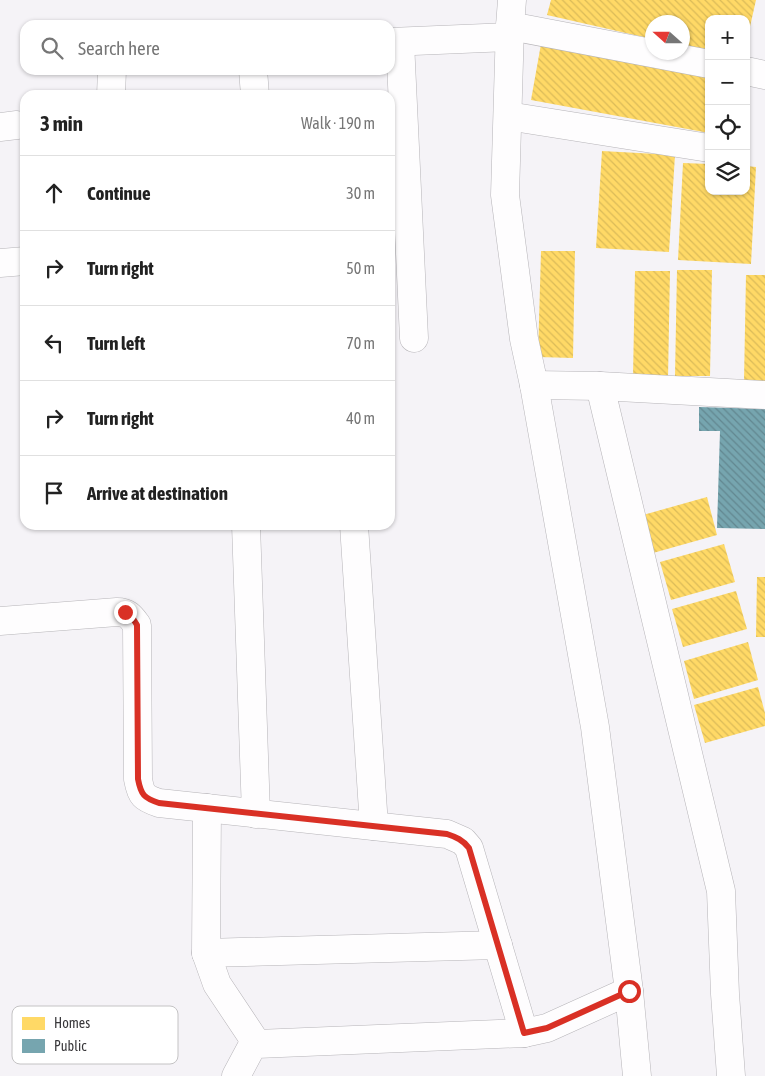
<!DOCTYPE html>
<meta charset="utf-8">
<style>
:root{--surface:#fff;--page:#f6f6f6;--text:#222;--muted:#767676;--line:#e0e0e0}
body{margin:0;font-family:"Asap Condensed",sans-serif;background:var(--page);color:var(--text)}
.controls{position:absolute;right:15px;top:15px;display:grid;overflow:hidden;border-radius:10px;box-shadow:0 1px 4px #0004}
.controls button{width:45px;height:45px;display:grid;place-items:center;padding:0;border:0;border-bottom:1px solid var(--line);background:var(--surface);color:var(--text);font:25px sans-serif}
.compass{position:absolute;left:645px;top:15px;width:45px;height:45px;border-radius:50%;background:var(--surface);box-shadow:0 1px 4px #0004;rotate:291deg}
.stop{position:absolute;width:15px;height:15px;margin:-11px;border:4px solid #d93025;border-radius:50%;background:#fff}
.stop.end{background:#d93025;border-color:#fff;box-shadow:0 1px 5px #0008}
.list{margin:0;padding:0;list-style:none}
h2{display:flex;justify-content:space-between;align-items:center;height:65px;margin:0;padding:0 20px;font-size:21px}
h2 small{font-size:16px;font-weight:400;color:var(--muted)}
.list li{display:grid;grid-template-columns:32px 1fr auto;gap:15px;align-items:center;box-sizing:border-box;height:75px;padding:0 20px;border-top:1px solid var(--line)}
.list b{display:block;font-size:19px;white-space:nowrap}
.list em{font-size:16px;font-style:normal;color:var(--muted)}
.icon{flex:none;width:28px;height:28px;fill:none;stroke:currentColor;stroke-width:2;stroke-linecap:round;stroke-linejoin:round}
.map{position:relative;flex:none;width:765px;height:1076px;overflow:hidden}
.search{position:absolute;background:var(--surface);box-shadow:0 1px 4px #0004;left:20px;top:20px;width:375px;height:55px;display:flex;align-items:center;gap:12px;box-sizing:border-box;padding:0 18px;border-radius:15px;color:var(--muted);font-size:19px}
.panel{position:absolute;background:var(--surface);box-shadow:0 1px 4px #0004;left:20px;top:90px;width:375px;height:440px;border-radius:15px}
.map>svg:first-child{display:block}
.homes{fill:url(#homes-back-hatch)}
.public{fill:url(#public-back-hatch)}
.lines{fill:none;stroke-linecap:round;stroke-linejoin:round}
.minor-casing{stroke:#b6b4b8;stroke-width:29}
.minor{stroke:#fefdfe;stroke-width:28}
.route{stroke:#d93025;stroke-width:6}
.key{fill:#fff;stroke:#c4c3c4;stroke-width:1}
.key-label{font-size:14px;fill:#39383b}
</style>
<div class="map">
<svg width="765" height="1076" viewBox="0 0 765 1076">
<defs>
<pattern id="homes-back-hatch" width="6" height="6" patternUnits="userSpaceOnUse" patternTransform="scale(1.25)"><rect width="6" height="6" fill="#ffd966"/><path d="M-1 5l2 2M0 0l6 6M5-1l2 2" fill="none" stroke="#dbbb59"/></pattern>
<pattern id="public-back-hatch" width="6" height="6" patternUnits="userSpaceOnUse" patternTransform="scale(1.25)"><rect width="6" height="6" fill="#76a5af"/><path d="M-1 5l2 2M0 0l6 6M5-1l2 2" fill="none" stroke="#628790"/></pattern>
</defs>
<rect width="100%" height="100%" fill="#f5f3f7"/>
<g class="homes">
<polygon points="551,0 756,0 747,40 746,19 709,19 709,52 682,46 682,22 652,22 652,39 547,15"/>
<polygon points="541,44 709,74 709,133 531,100"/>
<polygon points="602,151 675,155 669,252 596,248"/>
<polygon points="683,163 709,164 709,191 746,191 746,166 756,167 751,264 678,260"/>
<polygon points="541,251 575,251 573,358 538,357"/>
<polygon points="677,270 712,270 710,376 675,376"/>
<polygon points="635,271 670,271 668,378 633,377"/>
<polygon points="746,275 765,275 765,382 744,381"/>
<polygon points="707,497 717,535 653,553 643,515"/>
<polygon points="724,544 735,582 671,600 660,562"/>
<polygon points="757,577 765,577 765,637 756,637"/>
<polygon points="736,591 747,629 683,647 672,609"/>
<polygon points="748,642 758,680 694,699 684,661"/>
<polygon points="758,687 765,713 765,726 705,743 694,705"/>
</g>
<polygon class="public" points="699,407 765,409 765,529 717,528 720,431 699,431"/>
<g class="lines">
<defs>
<g id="minor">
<polyline points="512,0 510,26 505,195 524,339 534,385 595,727 629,991 637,1076"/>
<polyline points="510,26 709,64"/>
<polyline points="390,42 509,37"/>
<polyline points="400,42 414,338"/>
<polyline points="253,70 255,95"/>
<polyline points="746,71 765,75"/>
<polyline points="111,95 112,70"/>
<polyline points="508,116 709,148"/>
<polyline points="0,127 17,125"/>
<polyline points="0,263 25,261"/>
<polyline points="534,385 600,386 765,395"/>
<polyline points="600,386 721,891 725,994 731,1076"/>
<polyline points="246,525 256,814"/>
<polyline points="354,525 374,826"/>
<path d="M0,621l117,-9c11,0 14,5 20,13l1,154c3,17 6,19 21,24l288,31 16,7 6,7 55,185"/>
<polyline points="207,808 206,953 217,984 257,1044"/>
<polyline points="206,953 498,945"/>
<polyline points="236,1076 251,1048 257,1044 524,1033 547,1028 629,991"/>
</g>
</defs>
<use href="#minor" class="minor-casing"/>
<use href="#minor" class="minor"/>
</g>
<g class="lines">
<path class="route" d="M125,612l7,5 5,8 1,154c3,16 6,19 21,24l288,31c9,3 16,6 22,14l55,185 23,-5 82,-37"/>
</g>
<rect x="12" y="1006" width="166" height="58" rx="8" class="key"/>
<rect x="22" y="1017" width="23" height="13" fill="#ffd966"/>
<rect x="22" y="1039" width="23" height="14" fill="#76a5af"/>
<g class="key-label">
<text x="54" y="1028">Homes</text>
<text x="54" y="1051">Public</text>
</g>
</svg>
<div class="controls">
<button>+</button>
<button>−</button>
<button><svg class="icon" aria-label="locate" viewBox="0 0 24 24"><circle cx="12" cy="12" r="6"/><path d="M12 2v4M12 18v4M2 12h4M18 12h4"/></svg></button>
<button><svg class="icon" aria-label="layers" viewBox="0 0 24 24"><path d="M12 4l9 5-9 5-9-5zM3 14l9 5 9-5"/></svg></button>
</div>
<svg class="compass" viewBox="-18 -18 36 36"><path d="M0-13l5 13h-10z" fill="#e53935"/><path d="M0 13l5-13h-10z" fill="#767676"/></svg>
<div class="stop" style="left:629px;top:991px"></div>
<div class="stop end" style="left:125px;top:612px"></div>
<div class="search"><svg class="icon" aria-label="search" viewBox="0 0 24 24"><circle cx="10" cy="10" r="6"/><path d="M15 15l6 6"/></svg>Search here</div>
<section class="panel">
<h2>3 min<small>Walk · 190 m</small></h2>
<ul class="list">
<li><svg class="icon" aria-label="ahead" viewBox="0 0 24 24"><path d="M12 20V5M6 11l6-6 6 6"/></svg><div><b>Continue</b></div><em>30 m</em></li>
<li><svg class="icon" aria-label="right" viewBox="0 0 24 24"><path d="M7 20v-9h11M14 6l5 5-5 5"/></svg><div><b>Turn right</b></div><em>50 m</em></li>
<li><svg class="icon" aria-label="left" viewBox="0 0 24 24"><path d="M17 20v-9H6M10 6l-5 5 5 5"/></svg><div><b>Turn left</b></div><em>70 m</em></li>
<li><svg class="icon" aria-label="right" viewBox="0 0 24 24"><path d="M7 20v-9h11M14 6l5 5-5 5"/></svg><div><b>Turn right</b></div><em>40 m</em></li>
<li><svg class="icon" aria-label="arrive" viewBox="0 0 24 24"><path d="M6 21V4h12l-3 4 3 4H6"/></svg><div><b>Arrive at destination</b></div></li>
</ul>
</section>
</div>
